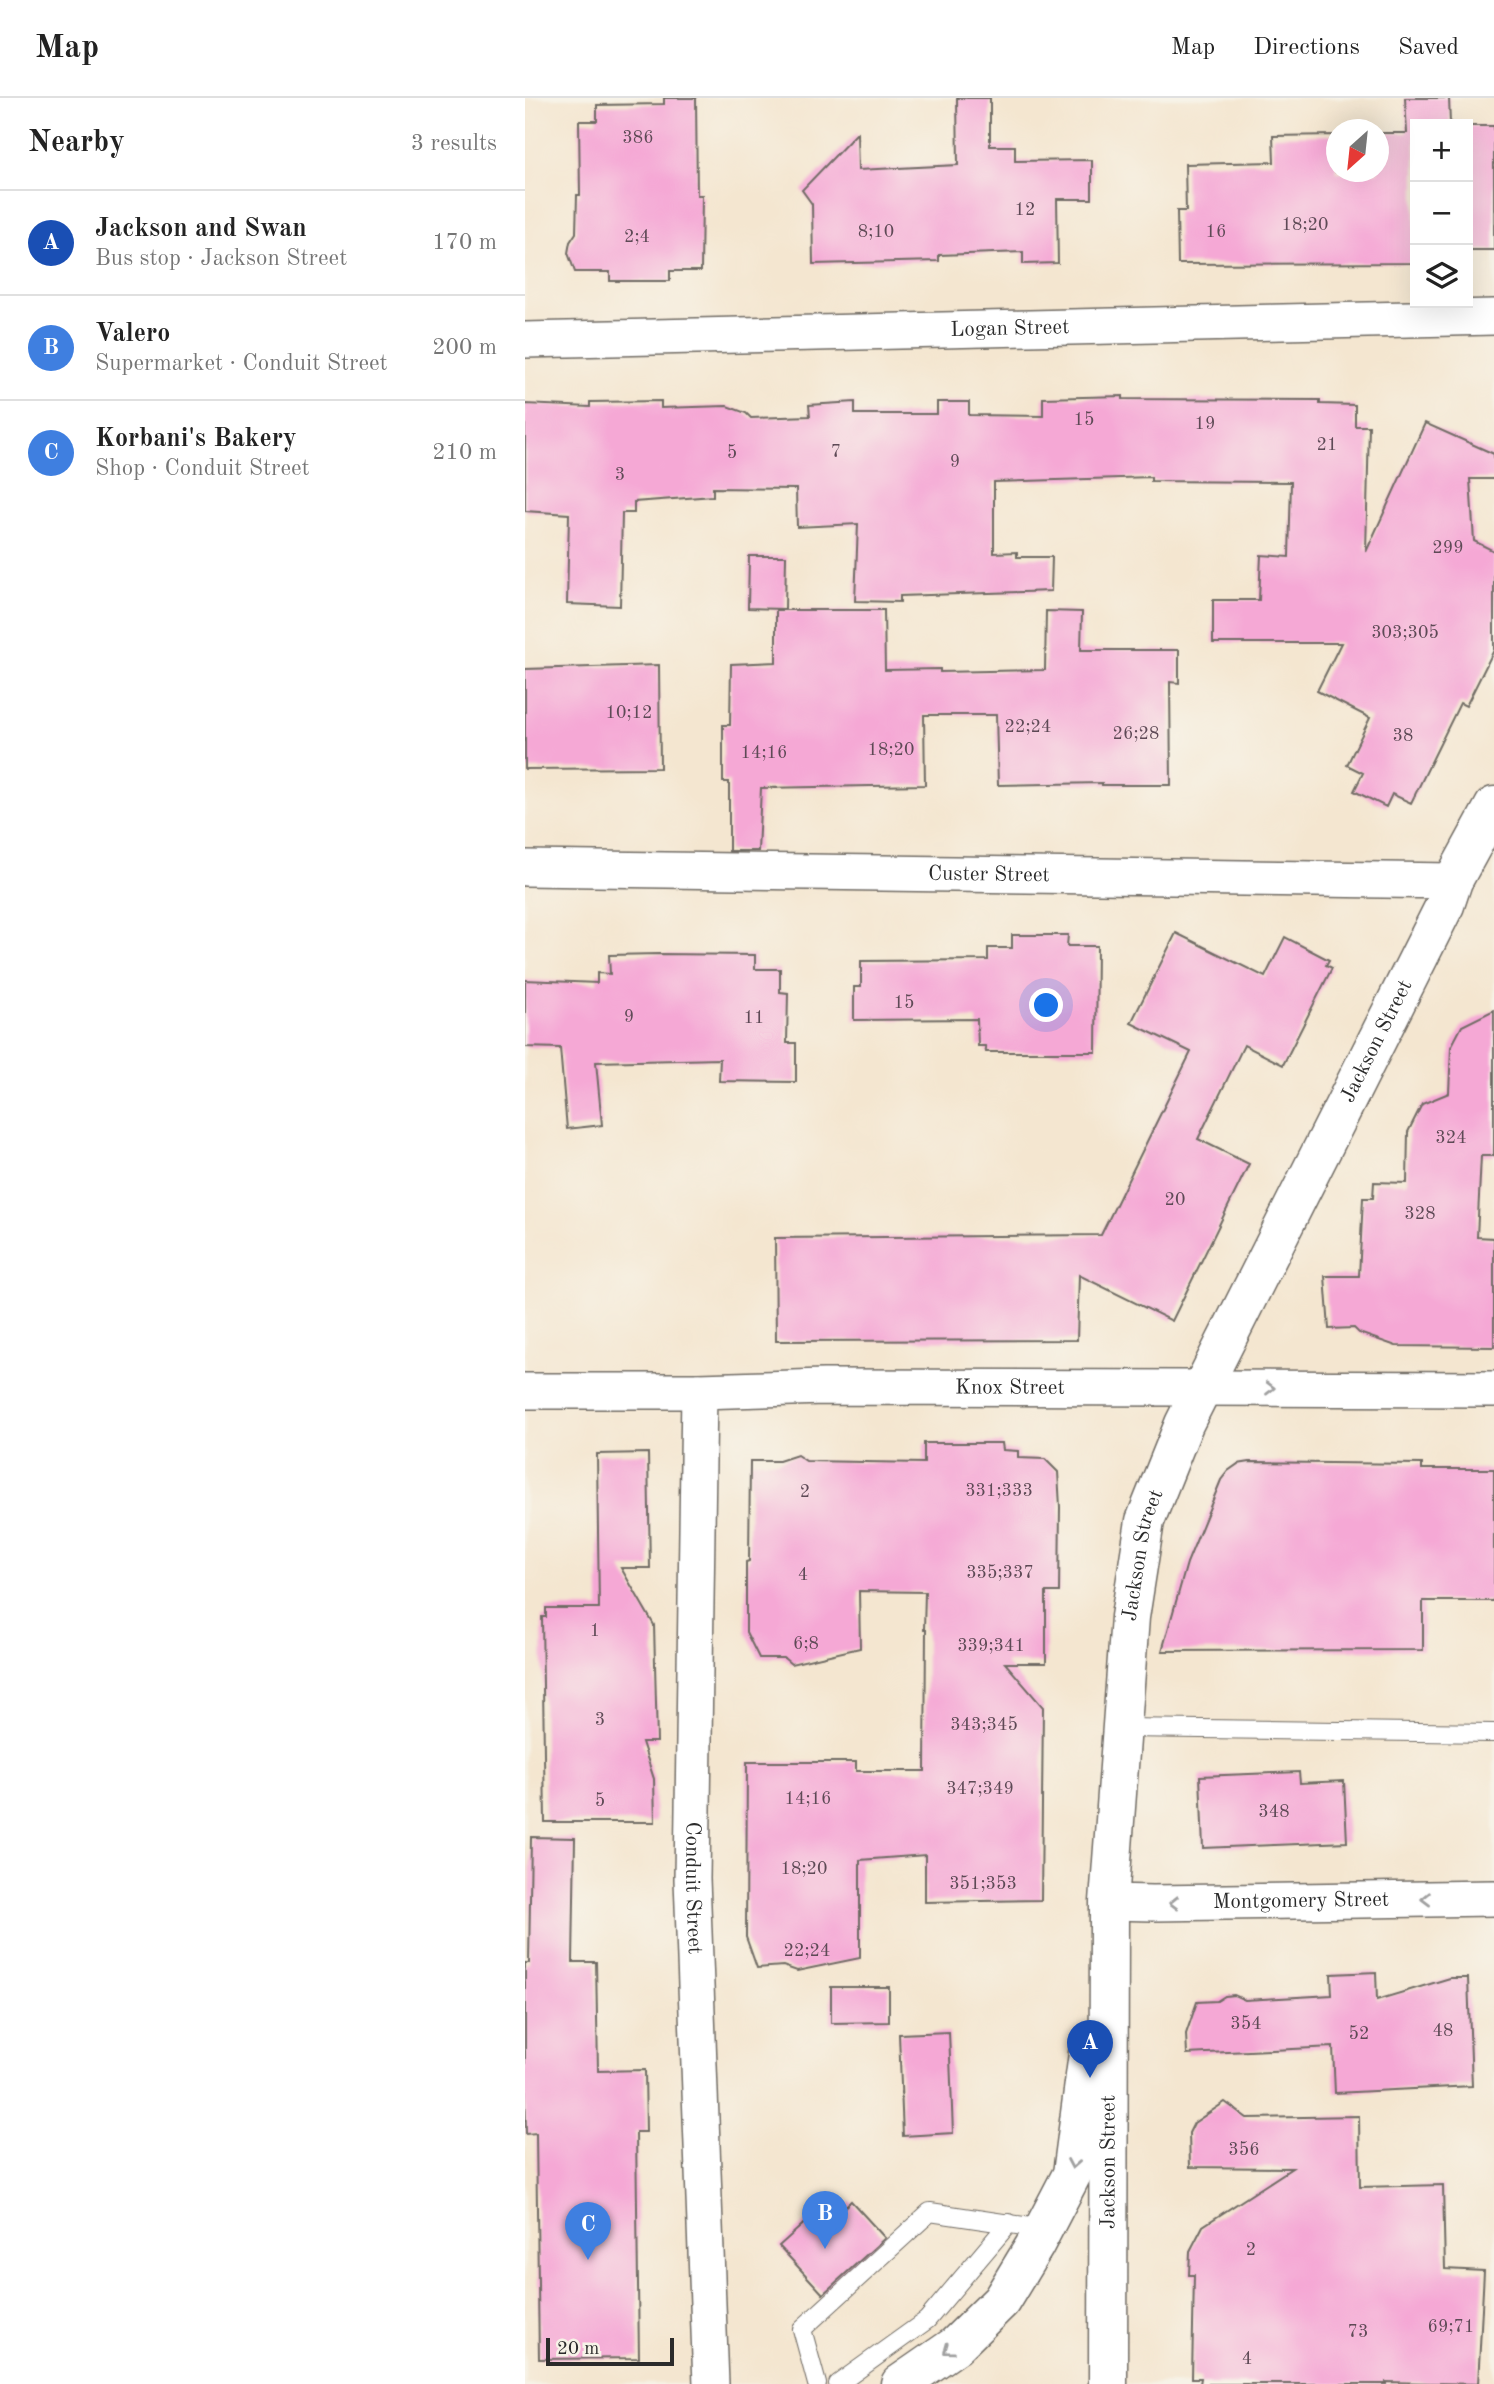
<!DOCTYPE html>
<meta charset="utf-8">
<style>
:root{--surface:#fff;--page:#f2f2f2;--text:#222;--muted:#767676;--line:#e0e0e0;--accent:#c8321e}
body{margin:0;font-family:"Old Standard TT",serif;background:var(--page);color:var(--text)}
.controls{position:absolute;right:21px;top:21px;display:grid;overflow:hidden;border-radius:0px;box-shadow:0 7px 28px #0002}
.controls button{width:63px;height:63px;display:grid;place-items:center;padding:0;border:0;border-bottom:2px solid var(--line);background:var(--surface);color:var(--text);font:35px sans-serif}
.compass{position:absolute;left:801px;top:21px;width:63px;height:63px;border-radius:50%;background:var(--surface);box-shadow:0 7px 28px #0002;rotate:207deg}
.scale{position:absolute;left:21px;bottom:18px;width:128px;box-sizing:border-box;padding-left:7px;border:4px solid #2b2b2b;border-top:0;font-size:19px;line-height:24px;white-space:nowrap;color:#2b2b2b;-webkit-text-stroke:5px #f7f3e8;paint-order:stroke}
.you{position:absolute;left:522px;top:908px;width:24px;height:24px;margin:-18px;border:5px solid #fff;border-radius:50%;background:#1a73e8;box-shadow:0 0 0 10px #1a73e833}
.badge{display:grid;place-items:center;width:46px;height:46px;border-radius:50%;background:var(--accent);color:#fff;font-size:23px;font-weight:700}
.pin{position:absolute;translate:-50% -58px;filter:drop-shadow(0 2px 4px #0008)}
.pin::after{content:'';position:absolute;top:37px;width:24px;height:21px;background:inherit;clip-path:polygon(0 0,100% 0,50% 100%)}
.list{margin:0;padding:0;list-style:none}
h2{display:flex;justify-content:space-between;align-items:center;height:91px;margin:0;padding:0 28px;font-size:30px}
h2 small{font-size:23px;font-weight:400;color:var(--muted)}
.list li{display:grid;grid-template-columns:46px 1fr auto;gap:21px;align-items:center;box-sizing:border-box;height:105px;padding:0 28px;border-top:2px solid var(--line)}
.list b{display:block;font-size:26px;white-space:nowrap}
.list p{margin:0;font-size:23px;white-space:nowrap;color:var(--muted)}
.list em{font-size:23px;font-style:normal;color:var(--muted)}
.icon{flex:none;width:38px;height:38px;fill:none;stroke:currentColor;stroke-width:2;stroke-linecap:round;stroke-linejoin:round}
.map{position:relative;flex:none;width:969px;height:2286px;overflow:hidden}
header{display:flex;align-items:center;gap:42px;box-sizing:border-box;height:98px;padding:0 35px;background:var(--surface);border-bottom:2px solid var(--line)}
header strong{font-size:33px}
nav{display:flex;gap:38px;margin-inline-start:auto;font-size:24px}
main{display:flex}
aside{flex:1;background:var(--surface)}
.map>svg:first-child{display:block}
.building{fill:#f5a8d5}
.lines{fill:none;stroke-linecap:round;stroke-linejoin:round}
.service-casing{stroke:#716c65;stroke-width:20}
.minor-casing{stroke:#716c65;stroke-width:38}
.secondary-casing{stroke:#716c65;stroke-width:41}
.service{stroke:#fff;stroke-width:18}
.minor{stroke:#fff;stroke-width:35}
.secondary{stroke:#fff;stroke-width:38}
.oneway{stroke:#a0a0a0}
.labels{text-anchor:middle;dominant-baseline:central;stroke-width:5;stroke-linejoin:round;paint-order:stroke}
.number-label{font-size:18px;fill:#5e4a56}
.street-label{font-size:21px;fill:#2b2b2b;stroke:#f7f3e8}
</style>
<header>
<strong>Map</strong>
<nav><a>Map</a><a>Directions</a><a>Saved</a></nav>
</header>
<main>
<aside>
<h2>Nearby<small>3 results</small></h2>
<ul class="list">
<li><span class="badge" style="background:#1a4fb4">A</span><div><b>Jackson and Swan</b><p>Bus stop · Jackson Street</p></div><em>170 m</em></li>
<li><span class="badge" style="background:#3f7fe0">B</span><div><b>Valero</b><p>Supermarket · Conduit Street</p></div><em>200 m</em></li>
<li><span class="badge" style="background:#3f7fe0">C</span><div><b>Korbani's Bakery</b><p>Shop · Conduit Street</p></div><em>210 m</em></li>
</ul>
</aside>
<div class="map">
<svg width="969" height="2286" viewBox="0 0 969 2286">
<rect width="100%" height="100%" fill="#f7f3e8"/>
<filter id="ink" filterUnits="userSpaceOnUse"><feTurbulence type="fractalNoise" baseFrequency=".0143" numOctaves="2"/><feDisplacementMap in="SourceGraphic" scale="14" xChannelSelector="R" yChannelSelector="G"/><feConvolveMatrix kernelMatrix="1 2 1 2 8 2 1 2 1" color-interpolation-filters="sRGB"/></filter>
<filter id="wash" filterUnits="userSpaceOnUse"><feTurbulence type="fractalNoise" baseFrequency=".00686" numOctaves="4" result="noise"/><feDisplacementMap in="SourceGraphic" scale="28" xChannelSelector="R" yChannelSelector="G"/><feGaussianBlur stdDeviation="1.57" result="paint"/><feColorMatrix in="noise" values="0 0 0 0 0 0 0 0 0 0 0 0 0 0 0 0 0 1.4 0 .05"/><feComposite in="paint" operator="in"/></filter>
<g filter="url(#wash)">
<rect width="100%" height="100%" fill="#f4e6d0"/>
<g id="blocks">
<g class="building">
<polygon points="139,0 171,0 172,97 177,97 176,173 145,173 145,183 85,183 85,174 50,174 43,155 45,144 51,135 52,97 55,97 54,23 72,23 72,7 139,6"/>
<polygon points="432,0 465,0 465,48 490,48 490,63 567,62 567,101 532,101 533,165 498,166 498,154 414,157 414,163 288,166 287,106 277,92 332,35 333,72 433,67"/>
<polygon points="880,0 924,0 925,26 890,26 890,165 653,166 652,113 661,113 660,66 749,64 748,38 811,37 811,74 853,74 853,35 882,35"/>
<rect x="943" y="28" width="26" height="124"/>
<polygon points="598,298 598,301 795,302 795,306 830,307 830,328 844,328 841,454 900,325 969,356 969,381 945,381 949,443 969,453 969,552 941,608 935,605 886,705 867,696 861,709 829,693 838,675 822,667 845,620 792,593 816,545 688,545 688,502 734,502 736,457 764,459 766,384 626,383 626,379 469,384 469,455 492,454 492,459 527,459 526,493 375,498 375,504 330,503 333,426 272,429 271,391 188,390 188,398 109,404 109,415 97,415 95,508 42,506 44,416 0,413 0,306 65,309 65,304 136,303 136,310 202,308 221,315 226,320 285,318 284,307 330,304 330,316 412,316 412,304 444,304 444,317 518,318 518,300"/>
<polygon points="224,458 261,458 260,511 223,510"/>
<polygon points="251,512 359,512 360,572 415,571 415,574 520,572 521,513 557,514 556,552 654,552 654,585 645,584 646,687 577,687 577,685 473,687 471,617 399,617 400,687 236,690 233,753 204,753 204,684 198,684 198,627 205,627 206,566 251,564"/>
<polygon points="134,567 135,670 0,671 0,571"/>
<polygon points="651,835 740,879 760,839 804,862 801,867 807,870 758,967 719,947 673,1041 724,1066 647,1223 554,1177 552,1242 251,1243 250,1140 576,1137 666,954 606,925"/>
<polygon points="487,837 543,837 542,848 572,848 571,954 461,954 460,948 453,948 452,921 329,922 329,889 336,889 336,863 463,862 463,850 487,850"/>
<polygon points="134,856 230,857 230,871 255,871 255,894 263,895 262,945 271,945 271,984 194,983 195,961 71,964 77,1027 42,1031 35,950 0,949 0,882 72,885 72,875 85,876 84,857"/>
<polygon points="969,912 969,1058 956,1058 952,1139 969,1140 969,1249 871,1248 834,1235 829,1230 804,1231 800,1178 834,1178 838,1100 848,1100 849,1084 882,1085 883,1034 897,1006 924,995 926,949 937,928"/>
<polygon points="399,1345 477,1345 478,1352 493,1353 493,1360 520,1361 533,1374 535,1409 534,1494 521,1494 521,1565 480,1565 518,1609 516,1802 400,1804 400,1757 335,1762 335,1860 272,1873 258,1868 232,1870 221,1839 222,1664 331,1664 331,1673 400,1673 401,1532 399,1532 400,1494 334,1493 335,1550 266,1566 259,1560 234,1560 221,1534 221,1464 224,1463 225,1363 254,1363 272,1357 281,1363 399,1365"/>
<polygon points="123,1355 125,1470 96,1470 129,1527 132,1644 117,1644 129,1681 130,1724 20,1724 17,1519 21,1519 21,1510 74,1510 72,1356"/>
<polygon points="725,1364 897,1366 897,1371 969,1371 969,1503 898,1503 898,1552 637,1553 662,1465 696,1382 703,1373 713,1366"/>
<polygon points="774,1674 775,1685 819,1683 822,1744 678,1750 675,1678"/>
<polygon points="6,1739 50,1740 48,1864 71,1864 73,1973 120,1972 121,2034 111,2034 114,2260 14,2261 11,2035 1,2036 0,1984 0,1865 4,1865"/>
<polygon points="851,1874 852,1902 925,1880 943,1880 947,1988 810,1995 808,1949 662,1956 661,1936 672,1904 692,1903 700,1898 709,1897 720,1902 807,1897 806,1876"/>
<polygon points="306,1889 364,1889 364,1924 306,1925"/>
<polygon points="424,1934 428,2035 378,2038 374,1936"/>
<polygon points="700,2004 722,2020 834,2018 835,2089 918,2087 920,2171 959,2173 953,2286 861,2284 861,2286 675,2286 676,2280 667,2280 669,2177 664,2177 665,2153 678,2128 767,2070 665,2069 664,2035 669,2025"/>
<polygon points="305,2102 315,2113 326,2103 360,2140 298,2196 254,2148"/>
</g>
</g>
</g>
<g filter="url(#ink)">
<use href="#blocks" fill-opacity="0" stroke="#716c65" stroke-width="2"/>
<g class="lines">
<defs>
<g id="service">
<polyline points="597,1630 969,1635"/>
<polyline points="292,2286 277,2231 405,2114 519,2131"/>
<polyline points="313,2286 402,2222 484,2125"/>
</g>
<g id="minor">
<path id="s1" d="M0,242l969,-23"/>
<path id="s2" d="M0,770l928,13"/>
<path id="s3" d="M0,1293h174l125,-4 670,2"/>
<path id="s4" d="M174,1293l-7,488 19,505"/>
<path id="s5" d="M584,1804l44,1 341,-5"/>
</g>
<g id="secondary">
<polyline points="375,2286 430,2248 476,2203 510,2147 547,2076 564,1948"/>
<path id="s6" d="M583,2286l1,-482 21,-285 15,-96 39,-97 261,-519 8,-24 41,-75"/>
</g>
</defs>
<use href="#service" class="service-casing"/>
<use href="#minor" class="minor-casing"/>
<use href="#secondary" class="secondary-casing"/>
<use href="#service" class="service"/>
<use href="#minor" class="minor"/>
<use href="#secondary" class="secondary"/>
</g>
<defs><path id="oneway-chevron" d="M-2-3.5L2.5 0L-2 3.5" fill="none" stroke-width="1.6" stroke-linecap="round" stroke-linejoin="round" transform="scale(1.75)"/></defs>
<g class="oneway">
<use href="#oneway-chevron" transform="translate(745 1290)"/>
<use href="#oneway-chevron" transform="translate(901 1801) rotate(179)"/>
<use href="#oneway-chevron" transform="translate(649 1805) rotate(179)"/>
<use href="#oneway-chevron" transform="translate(548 2066) rotate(100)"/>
<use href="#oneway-chevron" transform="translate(423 2252) rotate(144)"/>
</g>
</g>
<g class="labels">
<g class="number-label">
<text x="113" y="40">386</text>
<text x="500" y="112">12</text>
<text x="780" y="127">18;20</text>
<text x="351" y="134">8;10</text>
<text x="691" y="134">16</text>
<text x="112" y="139">2;4</text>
<text x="559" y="322">15</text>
<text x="680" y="326">19</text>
<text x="802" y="347">21</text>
<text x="311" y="354">7</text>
<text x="207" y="355">5</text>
<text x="430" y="364">9</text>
<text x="95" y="377">3</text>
<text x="923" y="450">299</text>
<text x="880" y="535">303;305</text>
<text x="104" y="615">10;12</text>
<text x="503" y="629">22;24</text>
<text x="611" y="636">26;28</text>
<text x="878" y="638">38</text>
<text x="366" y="652">18;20</text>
<text x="239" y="655">14;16</text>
<text x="379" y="905">15</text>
<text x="104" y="919">9</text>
<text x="229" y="920">11</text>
<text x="926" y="1040">324</text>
<text x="650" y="1102">20</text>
<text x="895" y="1116">328</text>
<text x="474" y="1393">331;333</text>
<text x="280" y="1394">2</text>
<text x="475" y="1475">335;337</text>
<text x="278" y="1477">4</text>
<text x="70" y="1533">1</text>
<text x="281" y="1546">6;8</text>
<text x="466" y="1548">339;341</text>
<text x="75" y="1622">3</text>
<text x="459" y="1627">343;345</text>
<text x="455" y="1691">347;349</text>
<text x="283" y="1701">14;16</text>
<text x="75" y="1703">5</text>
<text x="749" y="1714">348</text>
<text x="279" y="1771">18;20</text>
<text x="458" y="1786">351;353</text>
<text x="282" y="1853">22;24</text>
<text x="721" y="1926">354</text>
<text x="918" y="1933">48</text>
<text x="834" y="1936">52</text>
<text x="719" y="2052">356</text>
<text x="726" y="2152">2</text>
<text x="926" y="2229">69;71</text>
<text x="833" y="2234">73</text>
<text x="722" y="2261">4</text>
</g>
<g class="street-label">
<text stroke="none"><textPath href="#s1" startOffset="485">Logan Street</textPath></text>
<text stroke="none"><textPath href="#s2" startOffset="464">Custer Street</textPath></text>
<text stroke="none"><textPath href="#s6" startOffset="1398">Jackson Street</textPath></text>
<text stroke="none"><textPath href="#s3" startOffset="485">Knox Street</textPath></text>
<text stroke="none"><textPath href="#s6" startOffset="831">Jackson Street</textPath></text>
<text stroke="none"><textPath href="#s4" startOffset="497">Conduit Street</textPath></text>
<text stroke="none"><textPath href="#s5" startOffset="192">Montgomery Street</textPath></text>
<text stroke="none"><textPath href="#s6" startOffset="222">Jackson Street</textPath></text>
</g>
</g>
</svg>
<div class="controls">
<button>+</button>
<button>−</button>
<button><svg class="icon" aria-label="layers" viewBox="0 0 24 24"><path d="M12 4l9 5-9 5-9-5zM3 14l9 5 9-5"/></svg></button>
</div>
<svg class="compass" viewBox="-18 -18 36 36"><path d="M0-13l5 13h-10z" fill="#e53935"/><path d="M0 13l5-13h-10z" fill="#767676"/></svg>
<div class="scale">20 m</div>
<div class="you"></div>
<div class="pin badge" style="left:565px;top:1980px;background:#1a4fb4">A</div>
<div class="pin badge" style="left:300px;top:2151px;background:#3f7fe0">B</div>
<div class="pin badge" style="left:63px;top:2162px;background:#3f7fe0">C</div>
</div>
</main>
